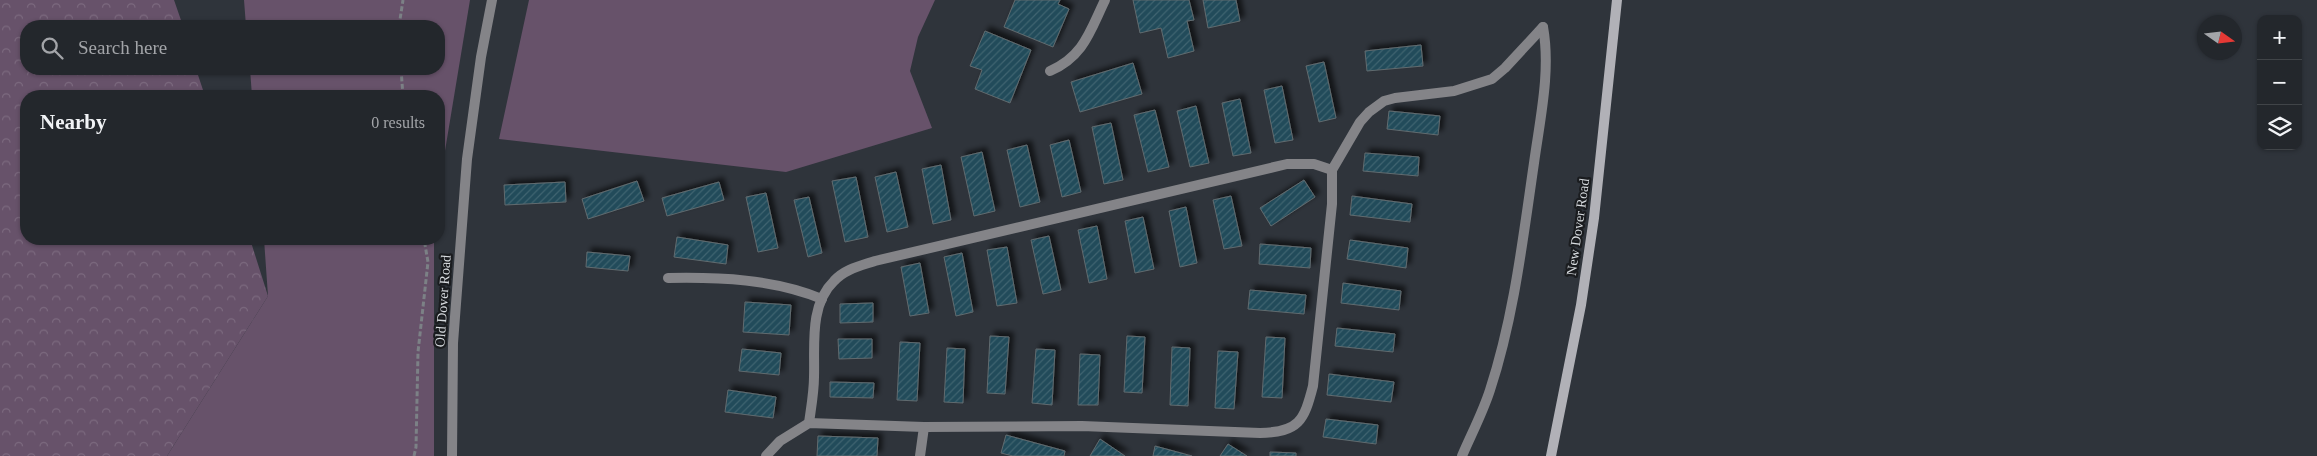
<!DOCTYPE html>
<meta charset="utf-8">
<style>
:root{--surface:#23272c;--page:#2b2f34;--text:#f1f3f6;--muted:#a3a5a9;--line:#404448}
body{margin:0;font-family:"Times New Roman",serif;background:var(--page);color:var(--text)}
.controls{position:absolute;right:15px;top:15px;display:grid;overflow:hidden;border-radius:10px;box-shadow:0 1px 4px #0004}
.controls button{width:45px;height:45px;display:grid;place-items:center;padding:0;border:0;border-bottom:1px solid var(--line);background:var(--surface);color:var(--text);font:25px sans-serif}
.compass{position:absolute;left:2197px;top:15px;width:45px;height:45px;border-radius:50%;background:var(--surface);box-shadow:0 1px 4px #0004;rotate:104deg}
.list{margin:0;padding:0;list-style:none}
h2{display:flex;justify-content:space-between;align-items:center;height:65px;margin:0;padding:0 20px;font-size:21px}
h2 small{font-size:16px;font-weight:400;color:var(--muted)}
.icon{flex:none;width:28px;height:28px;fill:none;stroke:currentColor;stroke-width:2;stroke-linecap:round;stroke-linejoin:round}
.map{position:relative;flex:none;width:2317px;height:456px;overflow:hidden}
.search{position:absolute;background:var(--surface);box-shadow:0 1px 4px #0004;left:20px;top:20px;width:425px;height:55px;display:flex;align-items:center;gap:12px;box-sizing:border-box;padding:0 18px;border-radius:20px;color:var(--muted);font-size:19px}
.panel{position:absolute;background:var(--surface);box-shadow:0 1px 4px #0004;left:20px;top:90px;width:425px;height:155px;border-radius:20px}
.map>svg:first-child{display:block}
.green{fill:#67526a}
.forest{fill:url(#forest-crowns)}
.building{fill:url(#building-hatch);stroke:#616b6f;filter:url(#shadow)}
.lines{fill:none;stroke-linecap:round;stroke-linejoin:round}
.path{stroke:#7c8186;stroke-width:3;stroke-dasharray:5 2.5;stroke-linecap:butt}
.service{stroke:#848488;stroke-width:10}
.minor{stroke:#848488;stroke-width:10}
.secondary{stroke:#b1b1b7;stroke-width:10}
.labels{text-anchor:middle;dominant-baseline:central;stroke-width:4.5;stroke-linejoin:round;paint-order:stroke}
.street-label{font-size:14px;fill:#d7dbdf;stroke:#1a1c1f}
</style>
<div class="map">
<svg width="2317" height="456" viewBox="0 0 2317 456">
<defs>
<pattern id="forest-crowns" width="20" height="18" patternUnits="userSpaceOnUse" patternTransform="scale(1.25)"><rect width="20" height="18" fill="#67526a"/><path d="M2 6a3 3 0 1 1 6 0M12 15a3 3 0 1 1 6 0" fill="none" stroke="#7c6a7f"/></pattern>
<pattern id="building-hatch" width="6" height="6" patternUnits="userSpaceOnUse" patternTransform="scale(1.25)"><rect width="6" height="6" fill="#214b5a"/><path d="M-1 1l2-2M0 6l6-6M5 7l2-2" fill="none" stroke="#406471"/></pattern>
<filter id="shadow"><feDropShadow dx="4.5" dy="-4.5" stdDeviation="2.5" flood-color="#0009"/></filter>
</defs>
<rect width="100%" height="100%" fill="#2f343b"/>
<g class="green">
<polygon points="244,0 470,0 439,187 439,96 252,96 250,69 439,69 439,26 246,26"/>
<polygon points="529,0 935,0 918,37 910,71 932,128 786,172 499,139"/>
<polygon points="264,239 434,239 434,456 167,456 268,296"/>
</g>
<polygon class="forest" points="0,0 174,0 183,26 26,26 26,69 196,69 205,96 26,96 26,239 250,239 268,296 167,456 0,456"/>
<g class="building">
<polygon points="1015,0 1060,0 1058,4 1069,9 1053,47 1004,27"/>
<polygon points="1133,0 1189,0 1194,20 1187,21 1194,51 1168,58 1161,28 1140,33"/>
<polygon points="1203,0 1236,0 1240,21 1208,28"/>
<polygon points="985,31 1031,50 1010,103 975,89 982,70 970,66"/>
<polygon points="1421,45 1423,66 1367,71 1365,51"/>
<polygon points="1324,62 1336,118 1319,122 1306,66"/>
<polygon points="1133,63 1142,94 1080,112 1071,82"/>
<polygon points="1282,86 1293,140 1275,143 1264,90"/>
<polygon points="1240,99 1251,153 1233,156 1222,103"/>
<polygon points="1196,106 1209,163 1190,167 1177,111"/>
<polygon points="1155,110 1169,167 1148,172 1134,115"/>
<polygon points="1389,111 1440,116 1438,135 1387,129"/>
<polygon points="1111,123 1123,180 1104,184 1092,127"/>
<polygon points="1069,140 1081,192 1062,197 1050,145"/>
<polygon points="1027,145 1040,202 1020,207 1007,150"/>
<polygon points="982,152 995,211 974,216 961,157"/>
<polygon points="1365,153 1419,157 1418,176 1363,171"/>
<polygon points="941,165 951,220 933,224 922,169"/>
<polygon points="896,172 908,227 887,232 875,177"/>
<polygon points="856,177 868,237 845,242 832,181"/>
<polygon points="1304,180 1315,197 1271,226 1260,208"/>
<polygon points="637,181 644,201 588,219 582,199"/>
<polygon points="565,182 566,202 505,205 504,185"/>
<polygon points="719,182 724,200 667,216 662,198"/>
<polygon points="766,193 778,248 758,252 746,197"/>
<polygon points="1231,196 1242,246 1224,249 1213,200"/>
<polygon points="1352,196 1412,204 1410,222 1350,215"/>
<polygon points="809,197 822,253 808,257 794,200"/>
<polygon points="1186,207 1197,263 1180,267 1169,211"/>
<polygon points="1143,217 1154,269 1135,273 1125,221"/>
<polygon points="1097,226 1107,279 1089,283 1078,230"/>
<polygon points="1049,236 1061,290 1043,294 1031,240"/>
<polygon points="677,237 728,245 726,264 674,257"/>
<polygon points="1350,240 1408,248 1406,268 1347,259"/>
<polygon points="1260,244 1311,248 1310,268 1259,264"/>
<polygon points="1007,247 1017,303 997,306 987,250"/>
<polygon points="587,252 630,256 628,271 586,267"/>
<polygon points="962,253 973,312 956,316 944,257"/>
<polygon points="920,263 929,313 910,316 901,267"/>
<polygon points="1343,283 1401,291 1399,310 1341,303"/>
<polygon points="1250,290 1306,295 1304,314 1248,309"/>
<polygon points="745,302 791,305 789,335 743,332"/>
<polygon points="873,303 873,322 840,323 840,304"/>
<polygon points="1337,328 1395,334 1393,352 1335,346"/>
<polygon points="990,336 1009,337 1005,394 987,393"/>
<polygon points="1127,336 1145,337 1142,393 1124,392"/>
<polygon points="1266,337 1285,338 1282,398 1262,397"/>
<polygon points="838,339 872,339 872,358 839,359"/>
<polygon points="900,342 920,343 917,401 897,400"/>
<polygon points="1172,347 1190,348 1188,406 1170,405"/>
<polygon points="947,348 965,349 963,403 944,402"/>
<polygon points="742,349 781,353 779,375 739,371"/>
<polygon points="1036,349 1055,350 1052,405 1032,403"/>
<polygon points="1218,351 1238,352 1234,409 1215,408"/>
<polygon points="1080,354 1100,355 1098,405 1078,405"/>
<polygon points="1329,374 1394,382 1391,402 1327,395"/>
<polygon points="830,382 874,383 873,398 830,397"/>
<polygon points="728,390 776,397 773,418 725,412"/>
<polygon points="1326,419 1378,425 1376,444 1323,437"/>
<polygon points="1006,435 1065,451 1064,456 1013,456 1001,453"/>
<polygon points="818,436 878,438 877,456 817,456"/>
<polygon points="1100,439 1125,456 1090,456"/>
<polygon points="1228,444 1247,456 1220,456"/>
<polygon points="1155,446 1192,456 1153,456"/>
<polygon points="1270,452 1296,453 1296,456 1270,456"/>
</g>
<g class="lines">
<g class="path">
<polyline points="399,26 403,0"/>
<polyline points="401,69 403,96"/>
<polyline points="414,456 416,447 418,352 428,262 424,239"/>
</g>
<g class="service">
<path d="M1050,71c34,-15 40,-40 55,-71"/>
<path d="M668,278c51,-1 106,1 154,21"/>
<path d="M809,423c2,-15 5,-31 5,-46 1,-31 -5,-72 20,-96 11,-12 26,-15 41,-20l412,-97h27l18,6"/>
<path d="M766,456l14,-15 29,-18 115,4 158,-1 178,7c39,-1 44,-12 53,-47l19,-182v-34l28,-48 9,-10 15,-11 11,-3 59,-7 38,-12 13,-11 38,-41"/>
<polyline points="920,456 924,427"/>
<path d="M1462,456c9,-21 21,-44 28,-66 24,-73 33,-152 44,-227 6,-44 17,-92 9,-136"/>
</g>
<polyline class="minor" points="452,456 453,343 467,159 481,57 492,0"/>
<polyline class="secondary" points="1551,456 1581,305 1594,218 1617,0"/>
</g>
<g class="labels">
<g class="street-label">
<text transform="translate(1578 227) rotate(-82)">New Dover Road</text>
<text transform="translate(443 301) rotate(-86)">Old Dover Road</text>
</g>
</g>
</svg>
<div class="controls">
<button>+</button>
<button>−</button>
<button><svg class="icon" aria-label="layers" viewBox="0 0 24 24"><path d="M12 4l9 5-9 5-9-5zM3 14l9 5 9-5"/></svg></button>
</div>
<svg class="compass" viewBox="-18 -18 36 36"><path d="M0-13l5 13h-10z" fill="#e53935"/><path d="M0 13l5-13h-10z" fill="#a3a5a9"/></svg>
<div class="search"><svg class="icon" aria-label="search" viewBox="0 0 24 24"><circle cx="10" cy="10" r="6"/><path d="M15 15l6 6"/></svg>Search here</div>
<section class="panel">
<h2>Nearby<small>0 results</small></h2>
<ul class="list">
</ul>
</section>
</div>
